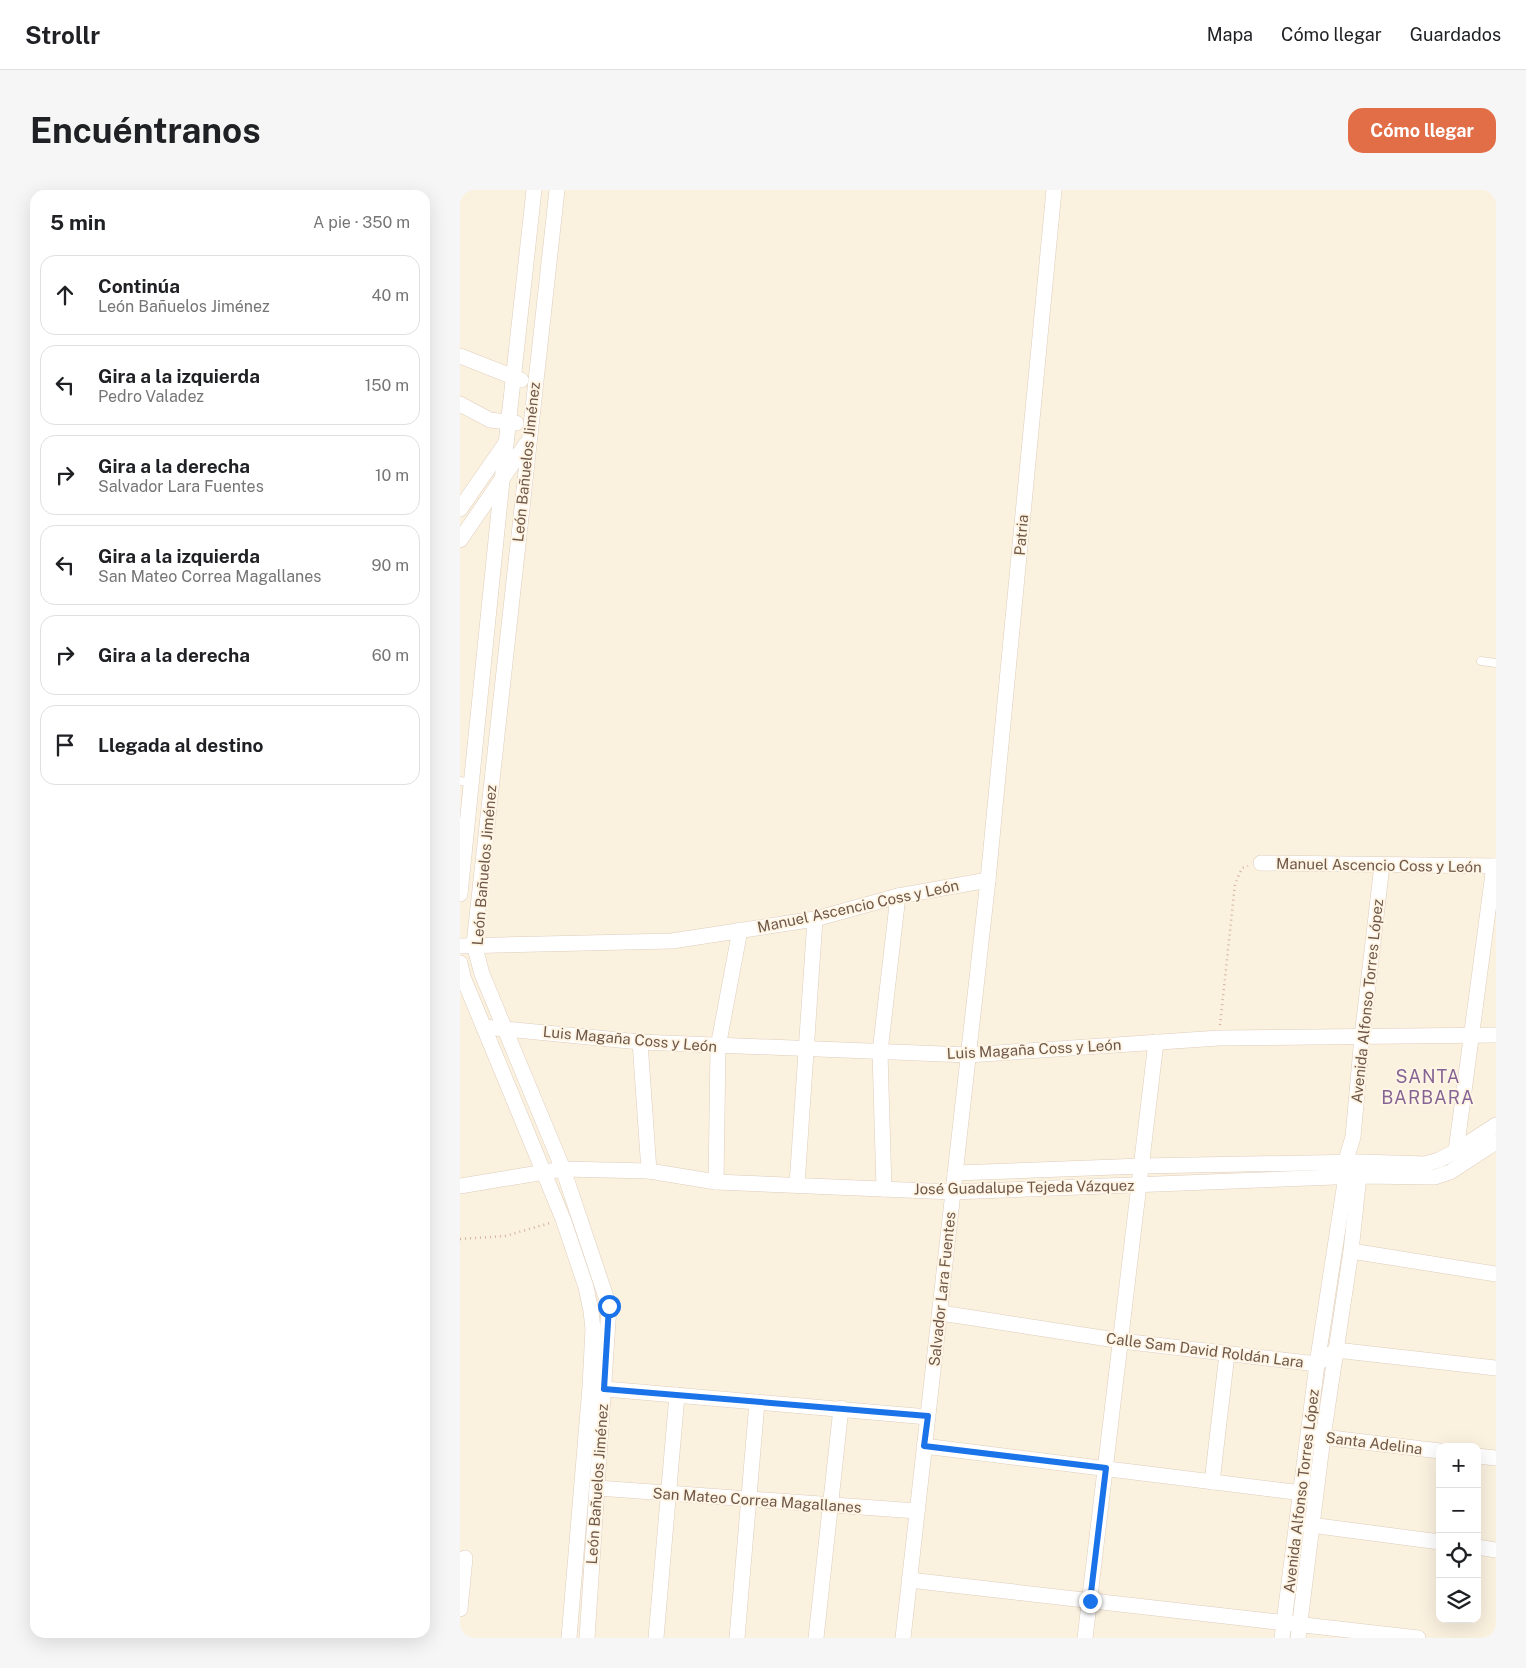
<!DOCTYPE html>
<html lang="es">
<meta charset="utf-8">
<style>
:root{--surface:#fff;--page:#f6f6f6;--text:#202124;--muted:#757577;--line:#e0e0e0;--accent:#e26e47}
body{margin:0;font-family:"Public Sans",sans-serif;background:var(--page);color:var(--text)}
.controls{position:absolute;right:15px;bottom:15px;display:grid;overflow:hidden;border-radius:10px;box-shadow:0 5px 20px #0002}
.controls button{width:45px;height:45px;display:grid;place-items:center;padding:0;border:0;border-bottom:1px solid var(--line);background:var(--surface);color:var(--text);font:25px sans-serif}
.stop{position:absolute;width:15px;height:15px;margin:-11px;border:4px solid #1a73e8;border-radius:50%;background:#fff}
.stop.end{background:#1a73e8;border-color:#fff;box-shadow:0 1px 5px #0008}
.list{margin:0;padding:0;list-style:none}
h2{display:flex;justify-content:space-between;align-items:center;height:65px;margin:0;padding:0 20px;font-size:21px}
h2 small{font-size:16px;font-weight:400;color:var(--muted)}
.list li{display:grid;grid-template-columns:32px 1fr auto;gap:15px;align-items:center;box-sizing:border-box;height:80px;margin:0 10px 10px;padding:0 10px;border:1px solid var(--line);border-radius:15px}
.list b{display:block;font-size:19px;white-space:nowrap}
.list p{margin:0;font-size:16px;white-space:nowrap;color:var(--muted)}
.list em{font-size:16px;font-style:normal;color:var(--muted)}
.icon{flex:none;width:28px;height:28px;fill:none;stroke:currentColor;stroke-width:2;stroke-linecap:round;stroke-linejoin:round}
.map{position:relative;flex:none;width:1036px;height:1448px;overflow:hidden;border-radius:15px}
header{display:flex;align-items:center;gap:30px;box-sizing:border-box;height:70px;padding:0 25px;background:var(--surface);border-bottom:1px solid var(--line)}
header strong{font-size:24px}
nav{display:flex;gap:28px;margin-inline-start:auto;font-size:18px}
.intro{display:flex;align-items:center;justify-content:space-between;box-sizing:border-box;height:120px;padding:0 30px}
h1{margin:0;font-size:35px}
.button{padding:12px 22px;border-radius:15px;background:var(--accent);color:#fff;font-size:18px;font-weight:700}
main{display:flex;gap:30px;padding:0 30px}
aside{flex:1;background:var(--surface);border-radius:15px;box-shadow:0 5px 20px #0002}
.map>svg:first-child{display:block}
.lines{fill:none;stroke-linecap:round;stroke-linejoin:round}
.lane-casing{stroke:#dfcdbc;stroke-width:9}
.street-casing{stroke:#dfcdbc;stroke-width:16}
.path{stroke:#d4b39c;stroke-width:2.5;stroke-dasharray:1 4;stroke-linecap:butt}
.lane{stroke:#fff;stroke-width:8}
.street{stroke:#fff;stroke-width:15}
.route{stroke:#1a73e8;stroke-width:6}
.labels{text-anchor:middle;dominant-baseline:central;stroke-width:4;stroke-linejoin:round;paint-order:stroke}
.street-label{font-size:15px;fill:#705848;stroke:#fff5e5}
.quarter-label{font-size:18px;letter-spacing:1px;fill:#856494;stroke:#fff5e5}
</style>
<header>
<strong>Strollr</strong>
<nav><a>Mapa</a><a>Cómo llegar</a><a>Guardados</a></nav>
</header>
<div class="intro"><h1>Encuéntranos</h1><a class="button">Cómo llegar</a></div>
<main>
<aside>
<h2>5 min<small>A pie · 350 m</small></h2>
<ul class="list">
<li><svg class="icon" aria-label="ahead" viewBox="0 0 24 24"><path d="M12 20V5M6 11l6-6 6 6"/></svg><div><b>Continúa</b><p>León Bañuelos Jiménez</p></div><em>40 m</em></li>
<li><svg class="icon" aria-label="left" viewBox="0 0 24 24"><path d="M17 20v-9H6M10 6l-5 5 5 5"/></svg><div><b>Gira a la izquierda</b><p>Pedro Valadez</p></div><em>150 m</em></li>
<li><svg class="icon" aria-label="right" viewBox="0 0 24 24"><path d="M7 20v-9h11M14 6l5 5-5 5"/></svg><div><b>Gira a la derecha</b><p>Salvador Lara Fuentes</p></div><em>10 m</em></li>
<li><svg class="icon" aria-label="left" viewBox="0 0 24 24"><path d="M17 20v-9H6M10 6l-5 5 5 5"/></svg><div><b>Gira a la izquierda</b><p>San Mateo Correa Magallanes</p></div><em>90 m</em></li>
<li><svg class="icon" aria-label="right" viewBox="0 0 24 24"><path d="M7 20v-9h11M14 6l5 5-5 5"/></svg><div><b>Gira a la derecha</b></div><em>60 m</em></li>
<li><svg class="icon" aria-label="arrive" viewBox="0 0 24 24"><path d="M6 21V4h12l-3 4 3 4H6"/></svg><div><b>Llegada al destino</b></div></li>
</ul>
</aside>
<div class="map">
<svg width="1036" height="1448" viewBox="0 0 1036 1448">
<rect width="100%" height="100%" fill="#fbf1df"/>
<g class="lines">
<defs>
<g id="lane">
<polyline points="1021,471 1036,473"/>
<polyline points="0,591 11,593"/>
</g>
<g id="street">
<polyline points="97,0 14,754 22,784 103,979 149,1116 127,1448"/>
<polyline points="0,166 61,190"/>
<polyline points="0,214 30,230 56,233"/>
<polyline points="0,319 45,254"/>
<polyline points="0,350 66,254"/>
<polyline points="801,673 1036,676"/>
<polyline points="0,704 42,291 74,0"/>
<polyline points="0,756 212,751 355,729 438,706 528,690"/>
<polyline points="0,773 3,787 103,1029 126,1097 131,1121 133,1139 130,1197 109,1448"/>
<polyline points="24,837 180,852 508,865 759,848 1036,845"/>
<polyline points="180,852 189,981"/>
<polyline points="996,961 1034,676"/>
<polyline points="495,983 682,976 900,972 965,974 979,970 996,961 1036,935"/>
<polyline points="256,992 258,857 280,740"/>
<polyline points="337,995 355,729"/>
<polyline points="0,996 103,979 189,981 256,992 493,1002 901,986 975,987 990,982 1036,952"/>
<polyline points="424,999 420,862 438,706"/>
<polyline points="891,1061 1036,1084"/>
<polyline points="481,1123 662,1151 857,1174 876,1160 1036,1178"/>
<polyline points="134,1198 468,1227"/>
<polyline points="854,1246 980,1261"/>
<polyline points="464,1256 850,1304"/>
<polyline points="1017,1266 1036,1268"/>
<polyline points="752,1292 767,1164"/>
<polyline points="137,1298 457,1321"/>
<polyline points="843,1334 980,1352"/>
<polyline points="1017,1357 1036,1360"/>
<polyline points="449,1390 958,1448"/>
<polyline points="0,1419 5,1368"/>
<polyline points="196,1448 217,1205"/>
<polyline points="277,1448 297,1212"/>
<polyline points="356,1448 381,1218"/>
<polyline points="443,1448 528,690 594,0"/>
<polyline points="625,1448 696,852"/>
<polyline points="822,1448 857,1174 886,986 885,973 893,947 902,847 922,675"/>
<polyline points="838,1448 863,1247 891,1061 900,976"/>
</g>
</defs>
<use href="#lane" class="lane-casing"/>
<use href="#street" class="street-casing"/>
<g class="path">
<polyline points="760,835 775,694 782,678 788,676"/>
<polyline points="0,1049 45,1046 90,1033"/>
</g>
<use href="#lane" class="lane"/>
<use href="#street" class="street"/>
</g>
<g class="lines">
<polyline class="route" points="149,1116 144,1199 468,1226 464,1256 646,1278 630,1411"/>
</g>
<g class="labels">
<g class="street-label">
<text transform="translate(66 272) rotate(-84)">León Bañuelos Jiménez</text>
<text transform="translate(561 345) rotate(-85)">Patria</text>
<text transform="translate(24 675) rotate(-85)">León Bañuelos Jiménez</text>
<text transform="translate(919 675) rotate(1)">Manuel Ascencio Coss y León</text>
<text transform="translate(398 716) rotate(-12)">Manuel Ascencio Coss y León</text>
<text transform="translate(907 811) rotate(-84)">Avenida Alfonso Torres López</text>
<text transform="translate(170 849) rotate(5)">Luis Magaña Coss y León</text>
<text transform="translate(574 859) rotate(-3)">Luis Magaña Coss y León</text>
<text transform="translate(564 997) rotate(-1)">José Guadalupe Tejeda Vázquez</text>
<text transform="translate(482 1099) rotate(-84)">Salvador Lara Fuentes</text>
<text transform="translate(745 1160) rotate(7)">Calle Sam David Roldán Lara</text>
<text transform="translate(914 1253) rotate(7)">Santa Adelina</text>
<text transform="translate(137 1294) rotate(-86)">León Bañuelos Jiménez</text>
<text transform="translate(841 1301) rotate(-83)">Avenida Alfonso Torres López</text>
<text transform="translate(297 1310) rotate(4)">San Mateo Correa Magallanes</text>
</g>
<g class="quarter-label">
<text x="968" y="886">SANTA<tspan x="968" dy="21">BARBARA</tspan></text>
</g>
</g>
</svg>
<div class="controls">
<button>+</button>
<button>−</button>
<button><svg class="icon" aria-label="locate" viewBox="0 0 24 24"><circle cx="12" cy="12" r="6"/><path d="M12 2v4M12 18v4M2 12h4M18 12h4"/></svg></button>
<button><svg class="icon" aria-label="layers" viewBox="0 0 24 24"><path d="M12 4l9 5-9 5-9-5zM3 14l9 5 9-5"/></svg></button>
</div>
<div class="stop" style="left:149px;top:1116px"></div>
<div class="stop end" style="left:630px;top:1411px"></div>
</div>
</main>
